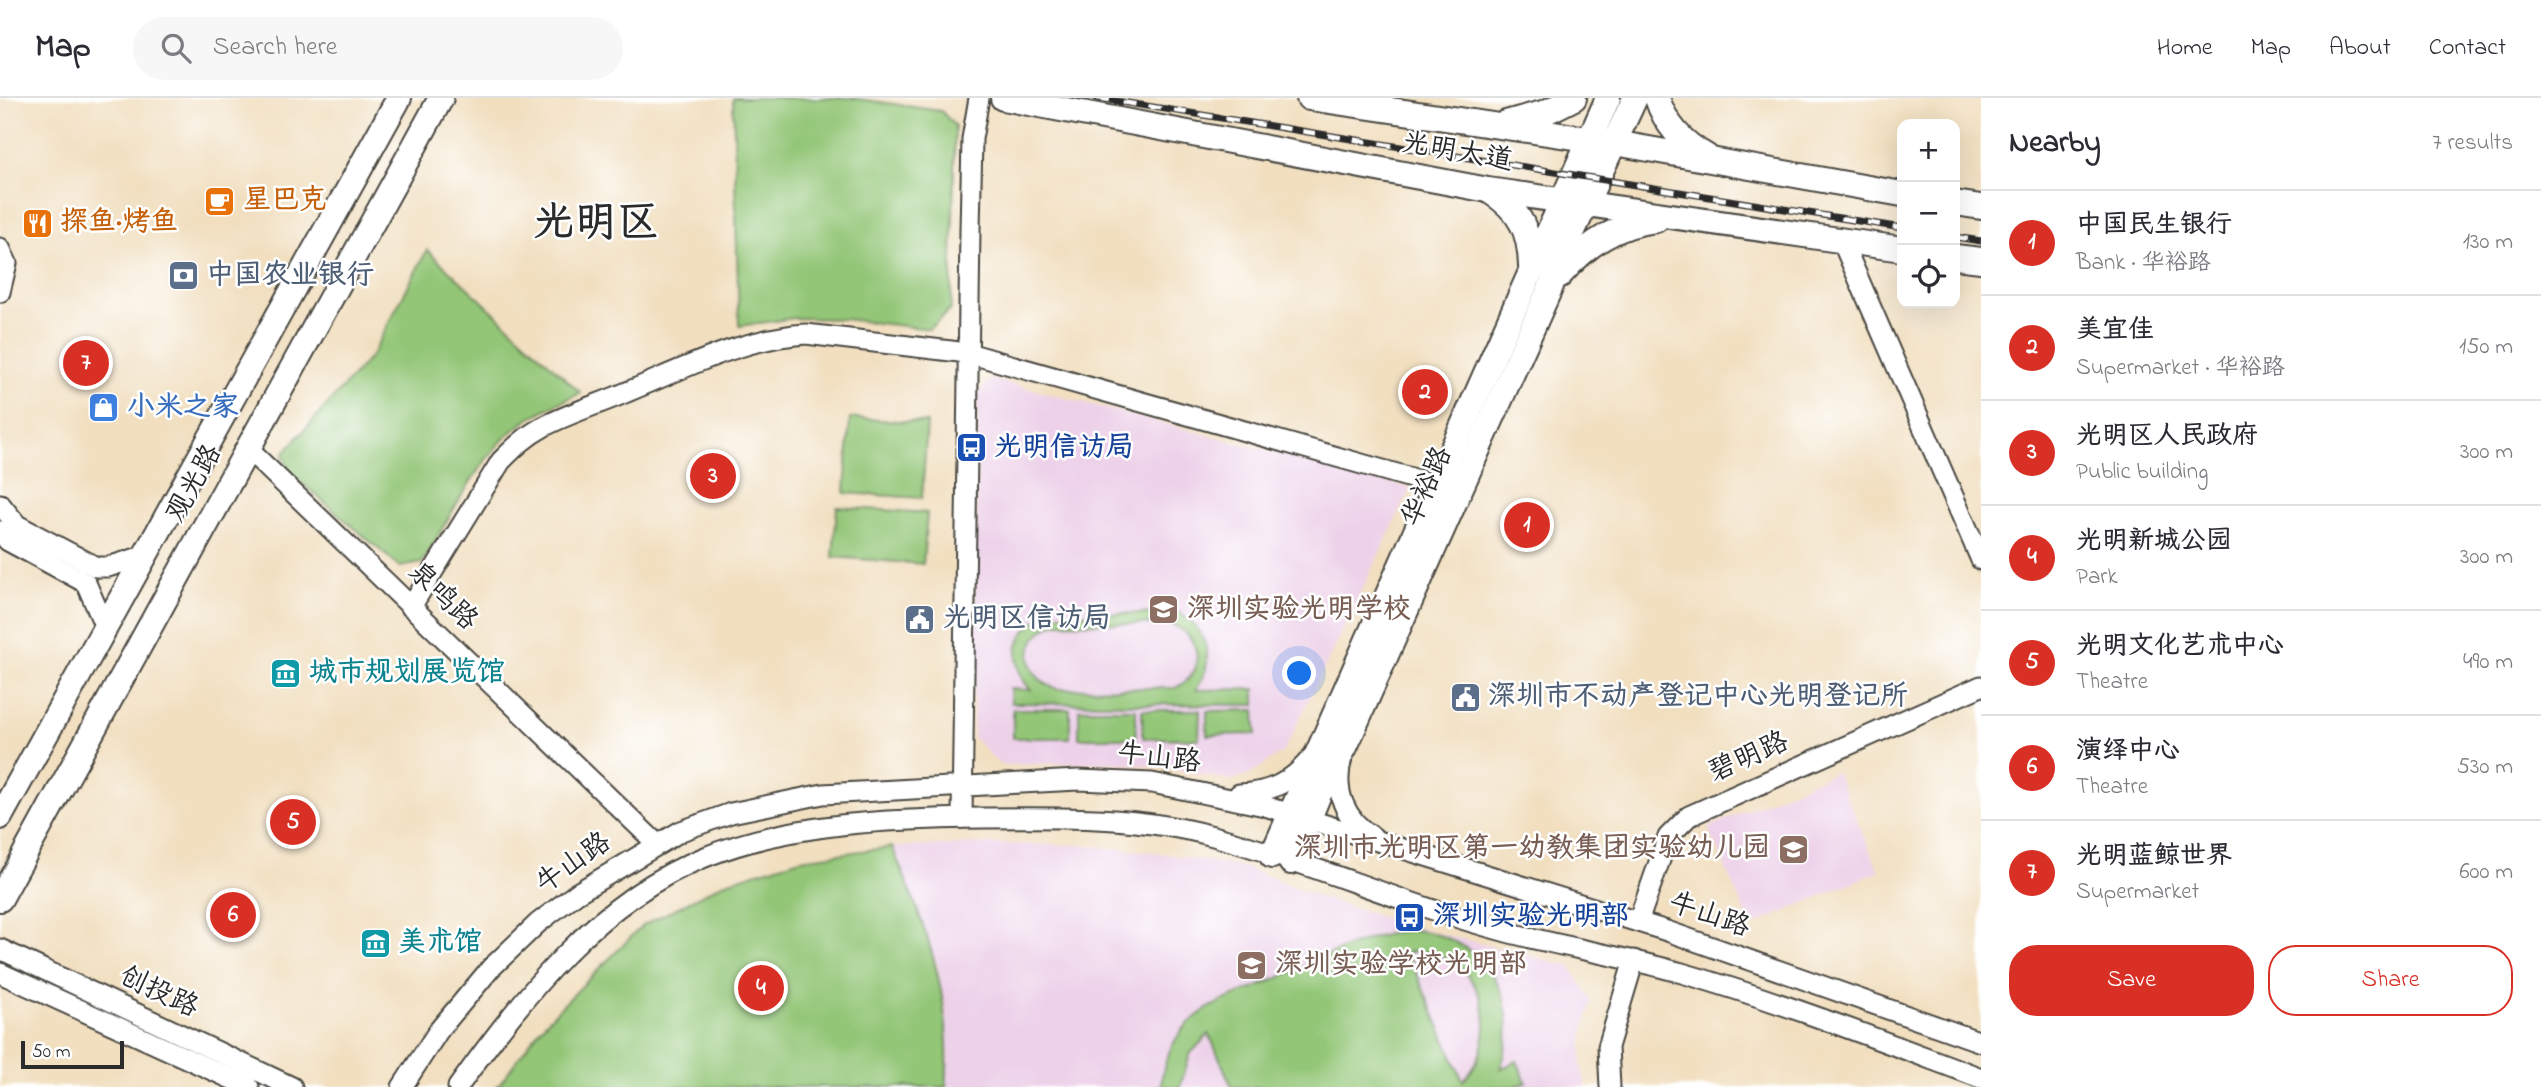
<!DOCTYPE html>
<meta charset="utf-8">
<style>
:root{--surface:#fff;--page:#f7f7f7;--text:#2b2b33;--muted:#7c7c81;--line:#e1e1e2;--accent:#d93025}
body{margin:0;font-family:"Indie Flower","LXGW WenKai TC",sans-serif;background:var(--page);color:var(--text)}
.controls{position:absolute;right:21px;top:21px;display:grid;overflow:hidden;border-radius:14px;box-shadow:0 7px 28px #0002}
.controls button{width:63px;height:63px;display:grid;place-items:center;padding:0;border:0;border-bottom:2px solid var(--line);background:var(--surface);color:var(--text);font:35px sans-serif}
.scale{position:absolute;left:21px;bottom:18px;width:103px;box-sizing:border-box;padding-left:7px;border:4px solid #2b2b2b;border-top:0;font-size:19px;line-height:24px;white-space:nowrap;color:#2b2b2b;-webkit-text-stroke:5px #fff;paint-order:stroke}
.you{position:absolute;left:1300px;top:576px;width:24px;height:24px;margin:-18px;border:5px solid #fff;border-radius:50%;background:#1a73e8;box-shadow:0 0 0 10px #1a73e833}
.badge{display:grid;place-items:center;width:46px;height:46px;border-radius:50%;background:var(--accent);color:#fff;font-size:23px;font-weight:700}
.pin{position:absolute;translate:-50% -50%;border:4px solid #fff;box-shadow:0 2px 7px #0006}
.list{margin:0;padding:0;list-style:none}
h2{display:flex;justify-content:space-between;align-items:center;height:91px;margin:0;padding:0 28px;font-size:30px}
h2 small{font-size:23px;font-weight:400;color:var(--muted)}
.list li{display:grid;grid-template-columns:46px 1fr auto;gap:21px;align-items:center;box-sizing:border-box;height:105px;padding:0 28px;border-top:2px solid var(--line)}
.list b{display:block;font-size:26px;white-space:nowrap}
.list p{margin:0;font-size:23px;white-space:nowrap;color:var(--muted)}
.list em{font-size:23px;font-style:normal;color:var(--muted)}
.actions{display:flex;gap:14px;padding:21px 28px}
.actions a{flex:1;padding:16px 0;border:2px solid var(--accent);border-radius:28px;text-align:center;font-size:24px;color:var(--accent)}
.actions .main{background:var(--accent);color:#fff}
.icon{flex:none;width:38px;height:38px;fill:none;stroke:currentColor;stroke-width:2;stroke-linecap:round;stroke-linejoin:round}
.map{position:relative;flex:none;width:1981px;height:989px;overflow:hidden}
header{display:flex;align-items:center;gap:42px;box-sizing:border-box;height:98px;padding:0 35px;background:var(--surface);border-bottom:2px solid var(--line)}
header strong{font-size:33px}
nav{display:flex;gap:38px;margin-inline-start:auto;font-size:24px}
.search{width:490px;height:63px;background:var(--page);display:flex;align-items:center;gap:18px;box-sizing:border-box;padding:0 24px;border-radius:38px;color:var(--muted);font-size:26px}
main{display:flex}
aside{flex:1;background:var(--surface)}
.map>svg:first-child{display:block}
.built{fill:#edd1e9}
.green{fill:#93c677;stroke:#5f7851;stroke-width:2;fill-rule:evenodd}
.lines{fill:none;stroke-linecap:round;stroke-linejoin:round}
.minor-casing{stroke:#494641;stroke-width:23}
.major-casing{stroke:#494641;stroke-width:28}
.minor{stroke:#fff;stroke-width:19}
.major{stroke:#fff;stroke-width:24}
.rail-casing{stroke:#2b2b2b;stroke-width:7}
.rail{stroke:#fff;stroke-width:4.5;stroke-dasharray:13;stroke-linecap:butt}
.labels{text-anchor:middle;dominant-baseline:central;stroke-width:5;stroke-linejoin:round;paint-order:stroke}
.street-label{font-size:28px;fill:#2b2b2b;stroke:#fff}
.food-label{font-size:28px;font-weight:bold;fill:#c56008;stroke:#fff;text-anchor:start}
.service-label{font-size:28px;font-weight:bold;fill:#4e5e75;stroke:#fff;text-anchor:start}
.shop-label{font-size:28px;font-weight:bold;fill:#366cbe;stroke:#fff;text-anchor:start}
.transit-label{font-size:28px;font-weight:bold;fill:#164399;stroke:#fff;text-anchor:start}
.education-label{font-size:28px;font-weight:bold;fill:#785e54;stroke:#fff;text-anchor:start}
.culture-label{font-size:28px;font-weight:bold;fill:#0d838f;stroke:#fff;text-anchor:start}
.town-label{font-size:42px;font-weight:bold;fill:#2b2b2b;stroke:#fff}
</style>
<header>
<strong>Map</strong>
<div class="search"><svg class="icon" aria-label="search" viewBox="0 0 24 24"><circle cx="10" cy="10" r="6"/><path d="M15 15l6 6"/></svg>Search here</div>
<nav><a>Home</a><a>Map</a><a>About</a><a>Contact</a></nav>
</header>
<main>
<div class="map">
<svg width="1981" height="989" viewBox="0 0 1981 989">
<rect width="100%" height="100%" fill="#fff"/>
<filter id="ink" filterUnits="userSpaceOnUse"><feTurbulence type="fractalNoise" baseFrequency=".0143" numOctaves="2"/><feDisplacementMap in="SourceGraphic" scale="14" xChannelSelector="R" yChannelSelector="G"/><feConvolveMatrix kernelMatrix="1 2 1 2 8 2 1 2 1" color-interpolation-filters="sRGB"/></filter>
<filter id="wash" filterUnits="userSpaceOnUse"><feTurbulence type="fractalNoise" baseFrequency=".00686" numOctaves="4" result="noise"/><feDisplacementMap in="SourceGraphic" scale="28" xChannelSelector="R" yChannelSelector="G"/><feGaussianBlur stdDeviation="1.57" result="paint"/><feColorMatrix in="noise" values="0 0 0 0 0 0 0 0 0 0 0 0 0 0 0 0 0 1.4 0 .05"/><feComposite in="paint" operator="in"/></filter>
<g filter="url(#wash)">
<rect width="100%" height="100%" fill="#f1dfc0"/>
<g class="built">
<polygon points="992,281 1411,390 1284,653 1247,678 1230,682 1170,670 1109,664 1000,667 973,639 978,295"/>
<polygon points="1836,674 1879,773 1751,828 1708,729"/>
<polygon points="990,746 1079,747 1160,755 1244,769 1324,801 1410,828 1570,868 1592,904 1584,932 1581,966 1586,989 946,989 949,959 946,914 937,866 892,749"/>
</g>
<g class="green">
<polygon points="733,0 852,0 941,13 955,28 951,211 929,231 844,221 794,220 739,228"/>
<path d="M427,152l154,143c-23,10 -46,20 -66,36 -38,30 -67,93 -93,134l-22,4 -109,-93 -8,-20 89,-99z"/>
<polygon points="850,320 927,325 922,400 845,395"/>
<polygon points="837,409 927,415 923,466 833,459"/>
<path d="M1180,515c28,20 36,47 16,77l59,-1v16l-244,-2 -1,-14 21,1c-25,-26 -16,-65 19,-76zM1056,525l114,1c32,10 37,50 5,64l-118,1c-37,-12 -35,-53 -1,-66z"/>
<rect x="1013" y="611" width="57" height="29"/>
<rect x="1079" y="611" width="57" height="29"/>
<polygon points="1142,612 1200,612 1199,641 1143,640"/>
<polygon points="1255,612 1256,636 1207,637 1207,613"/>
<path d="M892,749c34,81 62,149 54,240h-449l47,-63 98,-98 84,-44 74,-23z"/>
<path d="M1415,832c72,9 110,70 85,139l17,-8 9,21 -11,5h-283l-23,-53 -19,20 -10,33h-19c2,-27 13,-53 35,-70 20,-17 49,-24 73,-35 46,-19 96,-49 146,-52zM1407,854c72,-8 102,80 56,129z"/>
</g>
</g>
<g filter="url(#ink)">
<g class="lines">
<defs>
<g id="minor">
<polyline points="1842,143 1981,462"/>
<polyline points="0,150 7,165 0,194"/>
<polyline points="248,351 657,746"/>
<polyline points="0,406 17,427 96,469 108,469 143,458"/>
<polyline points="0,433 8,443 86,485 105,529"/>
<path d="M411,509l90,-146c13,-13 25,-25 42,-34 26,-14 57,-23 84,-35 58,-24 116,-54 179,-58l162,19 468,132"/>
<path d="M1342,660c-9,32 2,62 31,79"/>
<path d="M1239,696c31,-1 53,-12 73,-37"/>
<polyline points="962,720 970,132 972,41 979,0"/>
<polyline points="1638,824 1668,739 1689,718 1981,588"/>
<polyline points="0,851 292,989"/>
<polyline points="0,875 249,989"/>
<polyline points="402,989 439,932 490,871 538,825 577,795 681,733 731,715 823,696 1078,682 1152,685 1265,708 1667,833 1981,944"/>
<path d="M458,989c64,-90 141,-188 247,-230 86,-35 188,-38 280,-39 78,-1 157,-2 232,19 97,27 189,68 286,94 59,16 120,25 179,42 101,29 200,68 299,105"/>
<polyline points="1610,989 1608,949 1634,862"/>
</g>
<g id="major">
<polyline points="1003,0 1488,92 1902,151"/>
<polyline points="1309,0 1615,45 1902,96"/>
<path d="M1657,0c8,25 25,45 49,58"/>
<polyline points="1506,25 1546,14 1574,0"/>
<path d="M1491,94c30,19 39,40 40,74"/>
<polyline points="1955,105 1981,109"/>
<polyline points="1955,159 1981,162"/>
<path d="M1560,177c26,-30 56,-51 96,-55"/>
<polyline points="0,719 399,0"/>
<polyline points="1272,758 1608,0"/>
<polyline points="1291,764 1319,696 1345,649 1551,188 1560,161 1635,0"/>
<polyline points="0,801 441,0"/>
</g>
</defs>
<use href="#minor" class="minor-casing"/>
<use href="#major" class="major-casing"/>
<use href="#minor" class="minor"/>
<use href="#major" class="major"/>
<defs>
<g id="rail">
<polyline points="1097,0 1902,130"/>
<polyline points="1955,139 1981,143"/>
</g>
</defs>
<use href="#rail" class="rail-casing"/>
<use href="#rail" class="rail"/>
</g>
</g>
<defs>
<symbol id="cafe-square" viewBox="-11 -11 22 22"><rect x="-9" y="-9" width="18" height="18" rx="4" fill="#e8710a" stroke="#fff"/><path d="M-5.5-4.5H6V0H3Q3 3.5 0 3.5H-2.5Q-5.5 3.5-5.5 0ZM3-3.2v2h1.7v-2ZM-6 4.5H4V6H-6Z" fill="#fff"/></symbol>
<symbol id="restaurant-square" viewBox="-11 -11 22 22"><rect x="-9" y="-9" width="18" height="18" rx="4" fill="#e8710a" stroke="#fff"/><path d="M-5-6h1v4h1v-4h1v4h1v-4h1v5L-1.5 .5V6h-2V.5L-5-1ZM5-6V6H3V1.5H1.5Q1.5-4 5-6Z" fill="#fff"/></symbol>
<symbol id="bank-square" viewBox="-11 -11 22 22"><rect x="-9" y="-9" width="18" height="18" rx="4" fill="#5c6f8a" stroke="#fff"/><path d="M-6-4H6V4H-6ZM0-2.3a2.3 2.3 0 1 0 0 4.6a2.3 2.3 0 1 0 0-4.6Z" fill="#fff"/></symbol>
<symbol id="shop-square" viewBox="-11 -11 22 22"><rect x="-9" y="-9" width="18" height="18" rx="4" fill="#3f7fe0" stroke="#fff"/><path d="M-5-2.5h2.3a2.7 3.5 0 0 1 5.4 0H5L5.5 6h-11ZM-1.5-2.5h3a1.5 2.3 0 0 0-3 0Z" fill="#fff"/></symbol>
<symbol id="bus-square" viewBox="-11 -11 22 22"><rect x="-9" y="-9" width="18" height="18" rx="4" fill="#1a4fb4" stroke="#fff"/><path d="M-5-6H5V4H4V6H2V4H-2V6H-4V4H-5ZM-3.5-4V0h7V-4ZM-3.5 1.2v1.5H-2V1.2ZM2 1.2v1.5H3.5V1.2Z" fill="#fff"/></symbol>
<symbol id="school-square" viewBox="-11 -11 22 22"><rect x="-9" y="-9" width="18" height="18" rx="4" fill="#8d6e63" stroke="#fff"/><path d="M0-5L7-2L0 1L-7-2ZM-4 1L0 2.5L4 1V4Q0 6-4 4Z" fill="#fff"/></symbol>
<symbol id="civic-square" viewBox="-11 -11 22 22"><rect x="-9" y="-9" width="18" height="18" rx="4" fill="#5c6f8a" stroke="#fff"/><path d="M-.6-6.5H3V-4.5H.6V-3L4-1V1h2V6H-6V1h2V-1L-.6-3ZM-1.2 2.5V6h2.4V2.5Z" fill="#fff"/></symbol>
<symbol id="museum-square" viewBox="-11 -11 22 22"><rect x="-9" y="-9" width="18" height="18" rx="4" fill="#0f9aa8" stroke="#fff"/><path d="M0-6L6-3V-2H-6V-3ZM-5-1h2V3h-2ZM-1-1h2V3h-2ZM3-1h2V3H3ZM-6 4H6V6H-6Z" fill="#fff"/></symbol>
</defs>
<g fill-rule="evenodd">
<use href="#cafe-square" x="202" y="86" width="35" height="35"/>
<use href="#restaurant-square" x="20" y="108" width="35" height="35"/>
<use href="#bank-square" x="166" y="160" width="35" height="35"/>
<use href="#shop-square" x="86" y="292" width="35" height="35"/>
<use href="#bus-square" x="954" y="332" width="35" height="35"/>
<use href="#school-square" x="1146" y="494" width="35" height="35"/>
<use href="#civic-square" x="902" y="504" width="35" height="35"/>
<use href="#museum-square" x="268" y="558" width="35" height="35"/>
<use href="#civic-square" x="1448" y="582" width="35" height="35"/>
<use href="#school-square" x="1776" y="734" width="35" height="35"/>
<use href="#bus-square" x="1392" y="802" width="35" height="35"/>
<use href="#museum-square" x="358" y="828" width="35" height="35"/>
<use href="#school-square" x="1234" y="850" width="35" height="35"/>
</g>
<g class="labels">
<g class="street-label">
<text transform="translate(1457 55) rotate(10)">光明大道</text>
<text transform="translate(195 386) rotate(-61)">观光路</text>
<text transform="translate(1428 389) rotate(-66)">华裕路</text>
<text transform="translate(442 499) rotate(44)">泉鸣路</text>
<text transform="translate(1749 660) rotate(-24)">碧明路</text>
<text transform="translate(1159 661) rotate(7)">牛山路</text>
<text transform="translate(574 766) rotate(-35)">牛山路</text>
<text transform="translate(1709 818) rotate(19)">牛山路</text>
<text transform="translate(158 895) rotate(25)">创投路</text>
</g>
<g class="food-label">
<text x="243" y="103">星巴克</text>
<text x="60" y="125">探鱼·烤鱼</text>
</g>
<g class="service-label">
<text x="206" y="178">中国农业银行</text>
<text x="943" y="521">光明区信访局</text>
<text x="1488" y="599">深圳市不动产登记中心光明登记所</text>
</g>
<g class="shop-label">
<text x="127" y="310">小米之家</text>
</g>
<g class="transit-label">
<text x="994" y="350">光明信访局</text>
<text x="1433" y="819">深圳实验光明部</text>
</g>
<g class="education-label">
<text x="1187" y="512">深圳实验光明学校</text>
<text x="1770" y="751" text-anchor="end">深圳市光明区第一幼教集团实验幼儿园</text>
<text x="1275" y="867">深圳实验学校光明部</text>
</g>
<g class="culture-label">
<text x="309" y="575">城市规划展览馆</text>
<text x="398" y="845">美术馆</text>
</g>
<g class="town-label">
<text x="596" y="126">光明区</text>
</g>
</g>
</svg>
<div class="controls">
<button>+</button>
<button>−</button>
<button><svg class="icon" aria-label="locate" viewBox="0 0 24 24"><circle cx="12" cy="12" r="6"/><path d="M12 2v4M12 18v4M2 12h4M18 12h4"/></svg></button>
</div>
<div class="scale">50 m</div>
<div class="you"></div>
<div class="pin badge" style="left:1527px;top:427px">1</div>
<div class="pin badge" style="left:1425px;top:294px">2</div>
<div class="pin badge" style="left:713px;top:378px">3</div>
<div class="pin badge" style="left:761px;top:890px">4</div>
<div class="pin badge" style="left:293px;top:724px">5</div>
<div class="pin badge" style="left:233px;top:817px">6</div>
<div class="pin badge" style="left:86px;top:265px">7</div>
</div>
<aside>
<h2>Nearby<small>7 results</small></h2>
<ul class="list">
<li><span class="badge">1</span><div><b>中国民生银行</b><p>Bank · 华裕路</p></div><em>130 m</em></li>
<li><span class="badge">2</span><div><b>美宜佳</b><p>Supermarket · 华裕路</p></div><em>150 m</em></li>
<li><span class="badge">3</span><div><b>光明区人民政府</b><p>Public building</p></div><em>300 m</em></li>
<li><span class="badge">4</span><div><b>光明新城公园</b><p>Park</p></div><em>300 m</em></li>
<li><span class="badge">5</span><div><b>光明文化艺术中心</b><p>Theatre</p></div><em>490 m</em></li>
<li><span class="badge">6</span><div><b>演绎中心</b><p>Theatre</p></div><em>530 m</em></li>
<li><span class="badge">7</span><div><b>光明蓝鲸世界</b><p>Supermarket</p></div><em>600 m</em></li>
</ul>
<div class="actions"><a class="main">Save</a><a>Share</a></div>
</aside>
</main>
